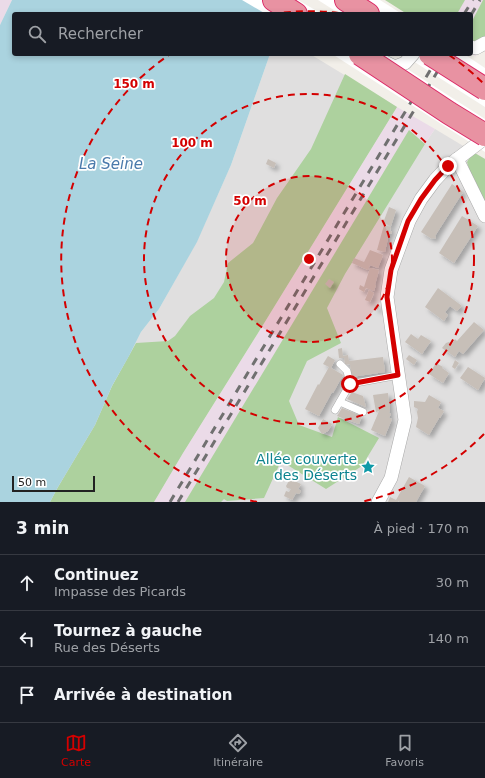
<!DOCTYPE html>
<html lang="fr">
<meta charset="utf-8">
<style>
:root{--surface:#171b24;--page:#20242c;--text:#f1f3f6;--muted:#9ea1a6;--line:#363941;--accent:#d40000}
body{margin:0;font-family:"DejaVu Sans",sans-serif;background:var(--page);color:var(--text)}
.scale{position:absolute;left:12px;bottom:10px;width:83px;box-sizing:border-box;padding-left:4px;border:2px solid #222;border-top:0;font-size:11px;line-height:14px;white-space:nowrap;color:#222;-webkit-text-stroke:3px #fff;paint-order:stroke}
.stop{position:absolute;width:12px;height:12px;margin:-9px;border:3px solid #d40000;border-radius:50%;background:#fff}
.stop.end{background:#d40000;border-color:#fff;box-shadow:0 1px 4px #0008}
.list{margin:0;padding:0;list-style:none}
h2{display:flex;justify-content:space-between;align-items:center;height:52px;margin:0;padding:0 16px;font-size:17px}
h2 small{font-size:13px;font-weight:400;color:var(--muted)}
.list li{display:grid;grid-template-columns:26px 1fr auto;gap:12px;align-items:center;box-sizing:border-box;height:56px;padding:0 16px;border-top:1px solid var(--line)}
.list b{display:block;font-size:15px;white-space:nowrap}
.list p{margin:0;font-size:13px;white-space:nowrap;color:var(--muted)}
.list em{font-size:13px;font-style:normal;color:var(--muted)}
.icon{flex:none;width:22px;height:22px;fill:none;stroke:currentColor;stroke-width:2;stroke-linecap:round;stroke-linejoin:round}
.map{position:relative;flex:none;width:485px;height:502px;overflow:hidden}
.search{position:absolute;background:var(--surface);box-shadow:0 2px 6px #0003;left:12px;right:12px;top:12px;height:44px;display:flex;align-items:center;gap:10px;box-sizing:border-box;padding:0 14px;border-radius:4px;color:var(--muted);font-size:15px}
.sheet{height:220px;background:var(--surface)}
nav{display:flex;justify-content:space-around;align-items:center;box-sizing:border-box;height:56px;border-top:1px solid var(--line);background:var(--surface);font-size:11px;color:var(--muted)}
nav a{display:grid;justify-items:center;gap:2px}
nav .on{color:var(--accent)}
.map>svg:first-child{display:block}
.residential{fill:#e0dfdf}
.industrial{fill:#ebdbe8}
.forest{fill:#add19e}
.water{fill:#aad3df}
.pier{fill:#fff}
.building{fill:#c7bfb8;filter:url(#shadow)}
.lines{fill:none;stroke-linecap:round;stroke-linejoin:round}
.service-casing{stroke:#a9a9a9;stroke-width:8}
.minor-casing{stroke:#a9a9a9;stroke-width:14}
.motorway-casing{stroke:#dc2a67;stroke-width:24}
.service{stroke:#fff;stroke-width:7}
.minor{stroke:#fff;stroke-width:13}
.motorway{stroke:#e892a2;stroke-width:22}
.rail{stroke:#707070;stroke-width:3;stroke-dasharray:8 8;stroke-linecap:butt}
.motorway-bridge-casing{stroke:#dc2a67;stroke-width:24;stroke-linecap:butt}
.motorway-bridge{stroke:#e892a2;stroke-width:22}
.route{stroke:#d40000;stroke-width:5}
.ring{fill:none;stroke:#d40000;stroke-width:2;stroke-dasharray:7 5}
.labels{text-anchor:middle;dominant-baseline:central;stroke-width:3.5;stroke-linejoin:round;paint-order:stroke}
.culture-label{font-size:14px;fill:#0d838f;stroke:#fff;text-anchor:end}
.water-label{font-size:15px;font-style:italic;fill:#4a7aab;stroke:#fff}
.centre{fill:#d40000;stroke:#fff;stroke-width:2}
.ring-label{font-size:12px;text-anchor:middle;font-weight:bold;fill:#d40000;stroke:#fff;stroke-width:3.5;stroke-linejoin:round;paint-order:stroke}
</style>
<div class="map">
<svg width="485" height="502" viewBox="0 0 485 502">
<defs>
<filter id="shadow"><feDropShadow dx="3.5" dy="3.5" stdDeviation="2" flood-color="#0004"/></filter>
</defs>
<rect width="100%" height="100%" fill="#f2efe9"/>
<g class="residential">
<polygon points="270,54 310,54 397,107 183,453 154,502 50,502 129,356 141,332 159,309 197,241 231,165"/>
<polygon points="435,129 485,159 485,502 203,502 396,185"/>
</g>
<g class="industrial">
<polygon points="0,0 12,0 0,25"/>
<polygon points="461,0 485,0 485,36 476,56 471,54 471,14 455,14"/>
<polygon points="397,107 435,129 396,185 203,502 154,502 183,453 263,325"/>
</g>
<g class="forest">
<polygon points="385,0 465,0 457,14 407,14"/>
<polygon points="483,0 485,0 485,36 473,42 471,41 471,23"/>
<polygon points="345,74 397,107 263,325 183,453 154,502 50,502 58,487 95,425 112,386 136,343 168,341 175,336 190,316 214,298 224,282 228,263 253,243 277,198 311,149"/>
<polygon points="409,130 425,144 345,274 327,308 341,343 307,361 289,401 299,425 332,437 338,417 379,438 362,466 326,489 281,461 264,498 227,501 224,499 221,502 185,502"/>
<polygon points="473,152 485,159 485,203 470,172 467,162"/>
</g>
<polygon class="water" points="12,0 287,0 283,14 14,14 14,54 270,54 231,165 197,242 159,309 141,332 129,356 112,386 95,425 58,487 50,502 0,502 0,25"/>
<g class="pier">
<polygon points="242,0 298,0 322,14 266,14"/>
<polygon points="318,0 380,0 402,14 340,14"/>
<polygon points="332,54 384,54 485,119 485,152"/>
<polygon points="402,54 464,54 485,68 485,107"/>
</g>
<g class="building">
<polygon points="268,159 276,163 274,168 266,164"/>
<polygon points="452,184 463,192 435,236 436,237 435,239 433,238 432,239 421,232"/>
<polygon points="389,207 396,210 391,226 383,223"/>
<polygon points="462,216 478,226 454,263 439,253"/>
<polygon points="384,225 391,227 390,231 392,232 391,234 389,233 385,252 377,250"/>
<polygon points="370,250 383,255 378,268 370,265 368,270 352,263 354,258 364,262"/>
<polygon points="370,268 379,270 375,285 376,285 374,291 366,288 364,292 359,289 360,285 364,287"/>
<polygon points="329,279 334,282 330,288 325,284"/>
<polygon points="438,288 462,306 457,311 450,306 445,312 448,315 444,321 425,307"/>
<polygon points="369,290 374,293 370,302 365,300"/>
<polygon points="376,305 380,306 378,310 374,308"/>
<polygon points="474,322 484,330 463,354 459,351 455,357 442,348 446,343 449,342 452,344 455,339 457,341"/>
<polygon points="411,334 418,339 421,335 431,341 422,354 405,342"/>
<polygon points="342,348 343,356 348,355 349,361 383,357 385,372 351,377 350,364 345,365 344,358 339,358 338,349"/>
<polygon points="409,355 417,360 414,365 406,359"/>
<polygon points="328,356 335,360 331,368 343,375 333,393 332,392 319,416 305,409 318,384 319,385 329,367 323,364"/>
<polygon points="455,360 459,363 455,369 452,367"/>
<polygon points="436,363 443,367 442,368 449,373 443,383 429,374"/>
<polygon points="468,367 485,378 478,390 460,378"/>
<polygon points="352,392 363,396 366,407 347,399"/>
<polygon points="388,393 390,410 389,413 391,414 389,418 392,419 385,436 371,430 379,411 376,412 373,395"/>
<polygon points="429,395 441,402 438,408 444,411 440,418 439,418 429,435 416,427 418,418 417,412 418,409 414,407 414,401 425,402"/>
<polygon points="342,408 362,416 359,424 337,416"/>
<polygon points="323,419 332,424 328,431 322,434 318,428"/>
<polygon points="409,477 425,486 416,502 399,502 398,501 398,502 388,502 390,497 396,500"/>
<polygon points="290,479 301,484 298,489 301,491 299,494 296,493 292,500 284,496 286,491 289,492 291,489 287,488 286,486"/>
</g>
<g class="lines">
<defs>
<g id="service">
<polyline points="340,364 347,371 350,384"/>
<polyline points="340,402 363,412"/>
<polyline points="335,410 350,384 399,375"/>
</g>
<g id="minor">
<polyline points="471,47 476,48 485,43"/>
<polyline points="383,61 395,67 405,63 413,54"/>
<polyline points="457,159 485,216"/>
<polyline points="378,502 391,478 405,420 387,297 391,270 409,221 421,199 435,180 448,166 485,138"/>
</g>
<g id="motorway">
<polyline points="274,0 296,14"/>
<polyline points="346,0 368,14"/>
</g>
</defs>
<use href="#service" class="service-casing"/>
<use href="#minor" class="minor-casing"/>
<use href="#motorway" class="motorway-casing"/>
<use href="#service" class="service"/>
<use href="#minor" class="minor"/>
<use href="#motorway" class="motorway"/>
<g class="rail">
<polyline points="464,14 473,0"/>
<polyline points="471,15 480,0"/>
<polyline points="170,502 440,54"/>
<polyline points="178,502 448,54"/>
</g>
<defs>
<g id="motorway-bridge">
<polyline points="360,54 449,113 485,135"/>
<polyline points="430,54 485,89"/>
</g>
</defs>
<use href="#motorway-bridge" class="motorway-bridge-casing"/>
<use href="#motorway-bridge" class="motorway-bridge"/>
</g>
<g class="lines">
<polyline class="route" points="350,384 398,375 387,297 391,270 408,221 421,199 435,180 448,166"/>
</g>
<circle cx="309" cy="259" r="83" fill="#d40000" fill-opacity=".12"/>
<g class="ring">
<circle cx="309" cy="259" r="83"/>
<circle cx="309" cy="259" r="165"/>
<path d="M484 434A248 248 0 0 1 361 502M257 502A248 248 0 0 1 169 55M272 14A248 248 0 0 1 346 14M449 55A248 248 0 0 1 484 84"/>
</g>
<defs>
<symbol id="sight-bare" viewBox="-9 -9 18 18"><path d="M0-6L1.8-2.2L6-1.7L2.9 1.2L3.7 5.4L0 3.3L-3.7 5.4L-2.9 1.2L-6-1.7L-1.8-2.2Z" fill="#0f9aa8" stroke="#fff" stroke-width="2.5" paint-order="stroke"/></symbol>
</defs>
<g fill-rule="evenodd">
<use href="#sight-bare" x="358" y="457" width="20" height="20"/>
</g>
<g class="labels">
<g class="culture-label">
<text x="357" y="459">Allée couverte<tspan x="357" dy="16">des Déserts</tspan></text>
</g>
<g class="water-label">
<text x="111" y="164">La Seine</text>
</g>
</g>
<circle cx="309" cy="259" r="6" class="centre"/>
<g class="ring-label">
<text x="134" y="88">150 m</text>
<text x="192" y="147">100 m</text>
<text x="250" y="205">50 m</text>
</g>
</svg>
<div class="scale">50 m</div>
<div class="stop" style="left:350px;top:384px"></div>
<div class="stop end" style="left:448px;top:166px"></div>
<div class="search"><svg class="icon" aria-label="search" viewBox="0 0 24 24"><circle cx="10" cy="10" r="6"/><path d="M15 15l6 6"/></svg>Rechercher</div>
</div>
<section class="sheet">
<h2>3 min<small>À pied · 170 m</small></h2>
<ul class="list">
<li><svg class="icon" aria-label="ahead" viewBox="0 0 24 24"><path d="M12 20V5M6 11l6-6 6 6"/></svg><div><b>Continuez</b><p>Impasse des Picards</p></div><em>30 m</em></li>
<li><svg class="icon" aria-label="left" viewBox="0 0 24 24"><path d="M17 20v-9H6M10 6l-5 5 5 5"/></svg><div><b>Tournez à gauche</b><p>Rue des Déserts</p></div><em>140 m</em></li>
<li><svg class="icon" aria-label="arrive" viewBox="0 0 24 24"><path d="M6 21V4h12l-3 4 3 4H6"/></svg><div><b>Arrivée à destination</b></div></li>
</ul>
</section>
<nav>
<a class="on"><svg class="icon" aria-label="map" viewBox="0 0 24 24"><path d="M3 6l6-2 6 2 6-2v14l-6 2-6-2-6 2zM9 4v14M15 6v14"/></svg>Carte</a>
<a><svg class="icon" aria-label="directions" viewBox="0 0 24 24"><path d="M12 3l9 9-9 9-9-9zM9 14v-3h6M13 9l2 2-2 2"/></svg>Itinéraire</a>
<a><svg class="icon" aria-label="saved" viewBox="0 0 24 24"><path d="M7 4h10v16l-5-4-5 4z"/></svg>Favoris</a>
</nav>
